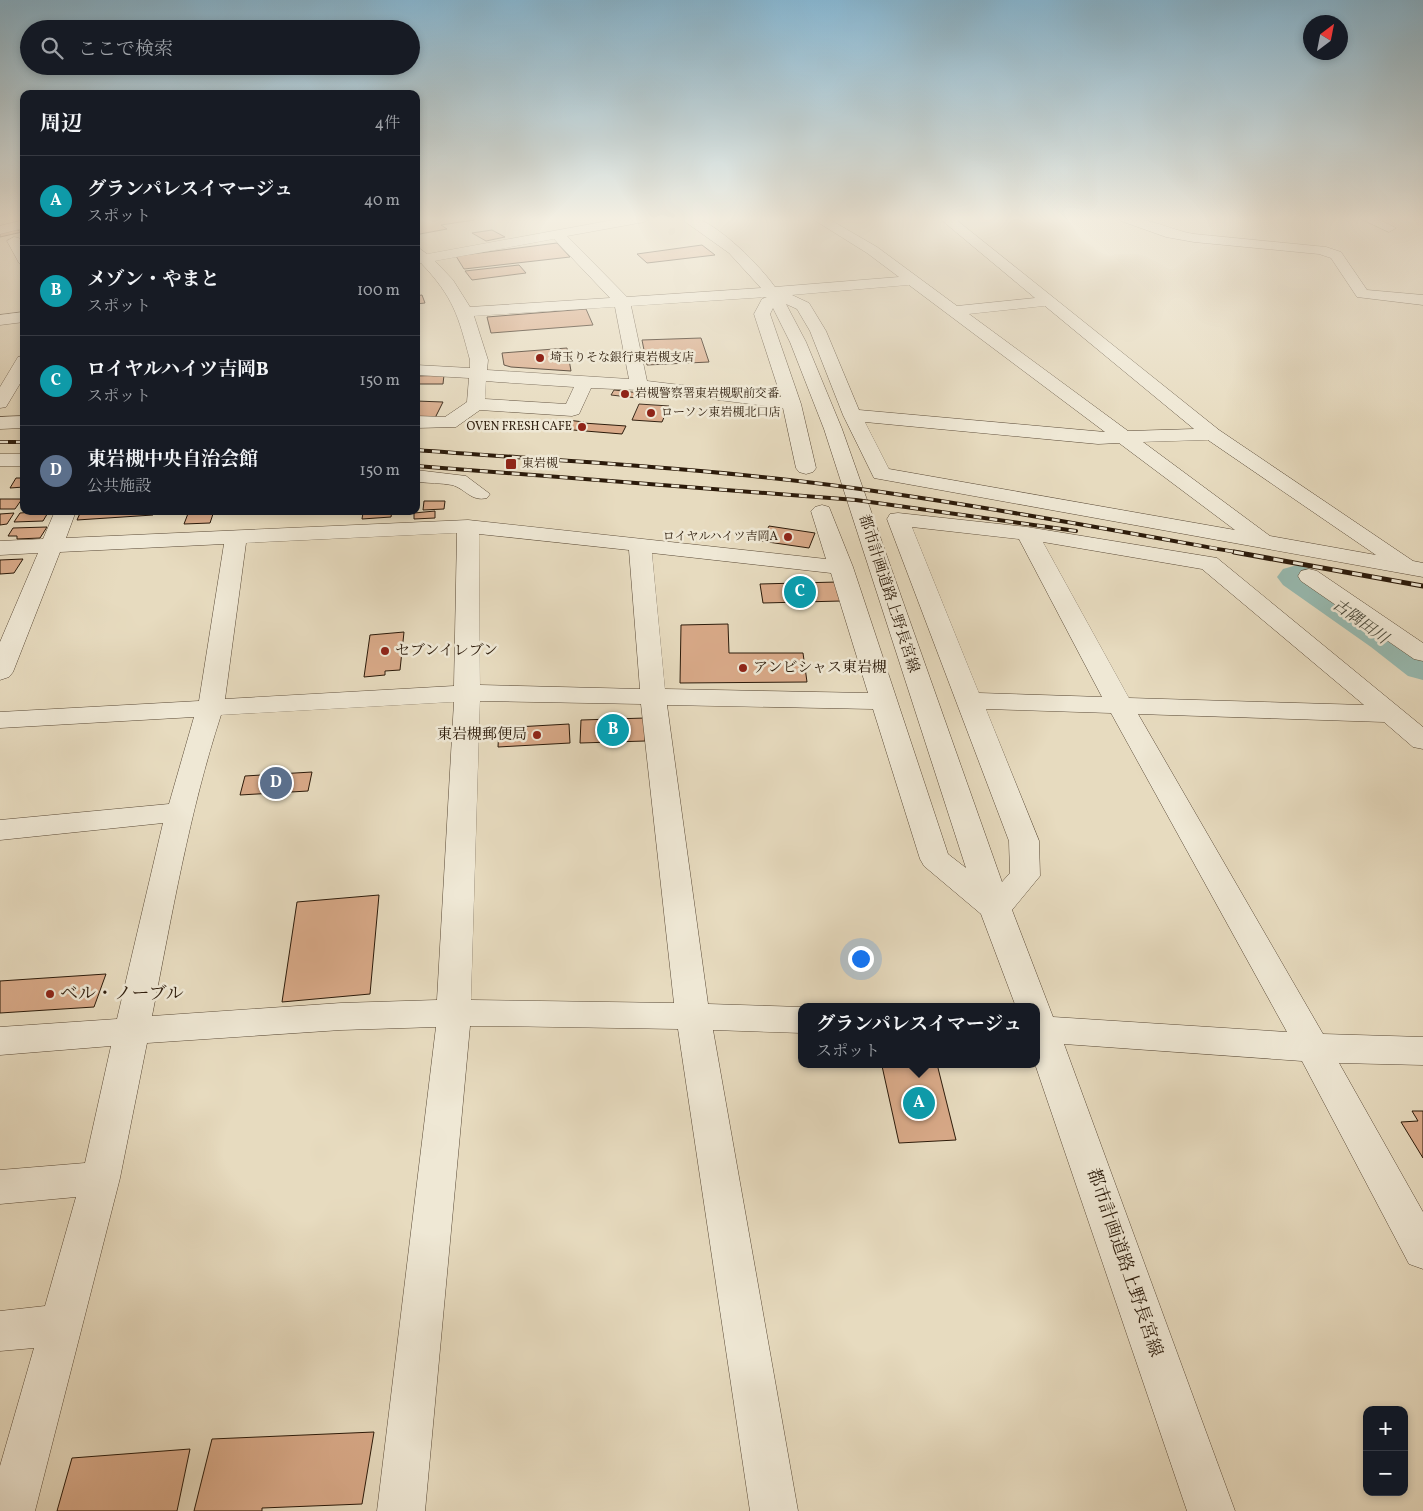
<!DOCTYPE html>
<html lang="ja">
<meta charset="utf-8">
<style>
:root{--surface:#171b24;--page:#20242c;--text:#f1f3f6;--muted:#9ea1a6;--line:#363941;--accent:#b45309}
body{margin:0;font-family:Vollkorn,"Noto Serif JP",serif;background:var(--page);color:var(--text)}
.controls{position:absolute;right:15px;bottom:15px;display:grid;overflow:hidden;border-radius:10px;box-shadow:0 2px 8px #0003}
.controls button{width:45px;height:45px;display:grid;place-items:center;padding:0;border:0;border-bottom:1px solid var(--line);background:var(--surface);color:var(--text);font:25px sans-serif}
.compass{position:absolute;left:1303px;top:15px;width:45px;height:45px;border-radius:50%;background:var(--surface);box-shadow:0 2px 8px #0003;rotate:32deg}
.you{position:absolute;left:860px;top:958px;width:18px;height:18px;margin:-12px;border:4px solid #fff;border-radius:50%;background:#1a73e8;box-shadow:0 0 0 8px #1a73e833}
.badge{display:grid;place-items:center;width:32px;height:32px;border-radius:50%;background:var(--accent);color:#fff;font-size:16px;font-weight:700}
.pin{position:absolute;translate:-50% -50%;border:2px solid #fff;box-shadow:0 1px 5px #0006}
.popup{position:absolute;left:798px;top:1003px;width:242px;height:65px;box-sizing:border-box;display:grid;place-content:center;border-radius:10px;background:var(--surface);filter:drop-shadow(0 1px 4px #0005);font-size:16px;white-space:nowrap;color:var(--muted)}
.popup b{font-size:19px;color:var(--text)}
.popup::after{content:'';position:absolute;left:50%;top:100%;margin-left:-10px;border:10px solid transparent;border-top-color:var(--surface)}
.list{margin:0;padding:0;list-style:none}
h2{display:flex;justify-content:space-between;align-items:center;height:65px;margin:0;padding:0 20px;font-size:21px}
h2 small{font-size:16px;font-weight:400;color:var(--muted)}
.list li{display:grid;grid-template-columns:32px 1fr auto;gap:15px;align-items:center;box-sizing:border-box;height:90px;padding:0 20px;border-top:1px solid var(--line)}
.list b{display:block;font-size:19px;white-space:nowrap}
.list p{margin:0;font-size:16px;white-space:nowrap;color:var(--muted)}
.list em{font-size:16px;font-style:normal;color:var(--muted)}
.icon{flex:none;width:28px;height:28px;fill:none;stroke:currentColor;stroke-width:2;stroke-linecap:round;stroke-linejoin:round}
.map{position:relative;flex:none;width:1423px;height:1511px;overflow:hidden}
.search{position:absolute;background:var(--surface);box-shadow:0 2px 8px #0003;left:20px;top:20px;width:400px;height:55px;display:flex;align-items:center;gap:12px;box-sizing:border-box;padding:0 18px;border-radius:28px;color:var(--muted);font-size:19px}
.panel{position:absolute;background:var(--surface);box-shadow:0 2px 8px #0003;left:20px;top:90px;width:400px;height:425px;border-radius:10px}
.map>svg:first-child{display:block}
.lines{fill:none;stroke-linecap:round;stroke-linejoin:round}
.river{fill:#97bbb2;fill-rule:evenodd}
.building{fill:#d9aa89;stroke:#2b1a0a}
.minor-casing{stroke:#5a4a37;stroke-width:1}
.minor{fill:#efe8d5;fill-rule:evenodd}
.rail-far1-casing{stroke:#2b1a0a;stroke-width:4}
.rail-casing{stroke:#2b1a0a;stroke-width:5}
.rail-far1{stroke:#efe8d5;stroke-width:2.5;stroke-dasharray:8;stroke-linecap:butt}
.rail{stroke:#efe8d5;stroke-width:3;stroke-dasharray:10;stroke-linecap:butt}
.poi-dot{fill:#8f2418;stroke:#efe8d5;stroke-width:2}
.labels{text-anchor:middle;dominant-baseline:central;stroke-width:5;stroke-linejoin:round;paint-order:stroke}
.far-poi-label{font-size:12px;fill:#2b1a0a;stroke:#efe8d5;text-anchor:start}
.street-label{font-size:15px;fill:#2b1a0a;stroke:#efe8d5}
.poi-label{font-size:15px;fill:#2b1a0a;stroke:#efe8d5;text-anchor:start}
.water-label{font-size:16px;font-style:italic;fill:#4b4a3c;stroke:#efe8d5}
.near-poi-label{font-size:18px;fill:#2b1a0a;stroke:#efe8d5;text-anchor:start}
.near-street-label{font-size:18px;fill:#2b1a0a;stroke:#efe8d5}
</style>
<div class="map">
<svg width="1423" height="1511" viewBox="0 0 1423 1511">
<rect width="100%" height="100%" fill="#e7dbbf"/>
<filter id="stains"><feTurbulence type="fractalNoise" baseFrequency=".004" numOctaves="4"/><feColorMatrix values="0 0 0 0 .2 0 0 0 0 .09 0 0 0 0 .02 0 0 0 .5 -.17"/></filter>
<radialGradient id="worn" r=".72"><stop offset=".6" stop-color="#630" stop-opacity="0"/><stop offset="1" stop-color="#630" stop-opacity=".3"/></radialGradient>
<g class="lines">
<polygon class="river" points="1297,565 1311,569 1423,646 1423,680 1408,676 1371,647 1283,585 1277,577 1283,569"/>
</g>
<g class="building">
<polygon points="427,218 471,218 474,220 441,225 447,229 420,234 416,231 416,219"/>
<polygon points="15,229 22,232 0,237 0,233"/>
<polygon points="492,230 505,237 486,241 472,233"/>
<polygon points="557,243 570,257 464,269 456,256"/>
<polygon points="702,245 715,255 647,263 637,254"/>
<polygon points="519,265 526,273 472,280 465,271"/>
<polygon points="422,295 425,303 416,304 416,296"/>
<polygon points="586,309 593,325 491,333 487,317"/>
<polygon points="701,338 709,362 647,365 642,340"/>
<polygon points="567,348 571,371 511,367 504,365 502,353"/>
<polygon points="444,375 443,384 416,384 417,376"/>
<polygon points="614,390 640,393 637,398 611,395"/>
<polygon points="416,401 443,402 435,418 416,417"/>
<polygon points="639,404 669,406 662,422 632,420"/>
<polygon points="567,420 584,422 583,423 626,426 622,434 561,429"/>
<polygon points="16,478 24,478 24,487 10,488"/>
<polygon points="22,499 15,509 0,509 0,499"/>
<polygon points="424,501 445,501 444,509 423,510"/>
<polygon points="49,511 43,521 14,522 20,513"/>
<polygon points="81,511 155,511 153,515 77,520"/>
<polygon points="189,511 214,511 210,523 184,524"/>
<polygon points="359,511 392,511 391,517 362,519 363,513 358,513"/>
<polygon points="435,511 435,518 414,519 414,513"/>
<polygon points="14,513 7,524 0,525 0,514"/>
<polygon points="769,526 815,533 809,548 761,541"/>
<polygon points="47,527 40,538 17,539 17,536 8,536 13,528"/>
<polygon points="23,559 14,573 0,574 0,560"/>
<polygon points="837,582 841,601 763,603 760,584"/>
<polygon points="728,624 729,653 803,653 807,682 680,683 681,625"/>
<polygon points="404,632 400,670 385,671 385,675 364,677 370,635"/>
<polygon points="645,718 645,741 580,743 581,720"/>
<polygon points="569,724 570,743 498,747 499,728"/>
<polygon points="312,772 308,791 240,795 245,776"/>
<polygon points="379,895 370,994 282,1002 297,902"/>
<polygon points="106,974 94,1007 0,1013 0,981"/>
<polygon points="937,1064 956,1140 899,1143 882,1066"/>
<polygon points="1412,1111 1423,1111 1423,1158 1401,1122 1418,1121"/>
<polygon points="374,1432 362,1504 262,1508 262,1511 194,1511 212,1439"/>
<polygon points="190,1449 177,1511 57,1511 72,1458"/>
</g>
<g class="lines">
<defs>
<g id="minor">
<path d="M624,218h27l-7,4 -77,14 60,61 134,-9 -32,-35 -49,-35c4,0 11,-2 15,0 26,8 65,48 80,69l124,-10 -32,-24 -56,-35h16l50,29 80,59 78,-8 -96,-80h15l265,212 194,131 10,2v14l-549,-99 -31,-63 -33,-84 -13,-22 -11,-5 20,38 36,87 160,453 8,-9 -1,-32 -122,-322 3,-5 8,-1 129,14 190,31 206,169v22l-10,-2 -29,-25 -246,-8 185,320 100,3v28l-84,-2 84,149v57l-14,-5 -107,-203 -238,-17 171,467h-48l-152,-447 1,-57h-20l-35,-93 -57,-48 -4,-7 -47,-150 -206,-4 41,299 94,3v26l-89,-3 85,481h-48l-72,-482 -180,-3h-28l-45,485h-48l59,-484 -95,3 -194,13 -27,135 -85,333h-35v-45l34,-118 -34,3v-40l45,-5 31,-109 -76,7v-34l85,-7 26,-117 -111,9v-28l117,-8 46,-196 -163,17v-20l169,-16 25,-87 -194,11v-16l199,-11 25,-157 -164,8 -47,120 -4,5 -9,3v-38l38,-89 -38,2v-14l43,-2 12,-28h21l-10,27 402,-18 358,39 -15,-48 4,-4 7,-2 7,2 24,60 95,287 18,14 -142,-439 -34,-87 -17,-34 -3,6 31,90 15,64 -3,4 -7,2 -7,-2 -3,-4 -13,-60 -144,-18 -48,-2 -12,26 -7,2 -92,-6 -24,17 -40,1v-12l29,1 22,-15 2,-24 -53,-3v-10l54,3v-8c-12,-45 -16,-62 -49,-97l-5,1v-18l11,8zM554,239l56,59 -140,9 -17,-27 -18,-19zM909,285l196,147 -246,-22 -33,-79 -17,-28 -17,-8zM767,297l-5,2 -8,15 27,83 -134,-16 -16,-75zM1045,306l149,123 -66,2 -159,-117zM615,307l14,72 -142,-9 1,-10 -14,-44zM486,381l12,1 76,5 -8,17 -81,-5zM865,422l233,22 21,-1 116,87 -346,-61zM1208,440l168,115 -106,-19 -127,-94zM912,527l107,12 83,158 -123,-4zM457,533l-3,153 -229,13 21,-156zM479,534l150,16 11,139 -160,-4zM1043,542l159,27 162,136 -235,-7zM652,553l179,20 37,120 -203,-4zM480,701l161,3 33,299 -203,-3zM454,702l-17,298 -96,3 -189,13c20,-101 37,-203 69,-301zM986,709l125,4 176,319 -234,-15 -41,-107 28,-34 -1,-35z"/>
<path d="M1119,218c25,-3 50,12 75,16l132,13 15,5 26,38 56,5v10l-66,-8 -26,-39 -12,-4 -125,-12 -28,-5 -45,-16z"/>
<polygon points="1359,218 1376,218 1396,228 1389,232"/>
<polygon points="24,220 24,228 0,234 0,226"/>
<polygon points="14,237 19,238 24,246 24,264 19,263 7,241"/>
<polygon points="24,312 24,322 0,325 0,315"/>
<polygon points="24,356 24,377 6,407 0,408 0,387 18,357"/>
<polygon points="24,416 24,428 0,429 0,417"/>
<rect x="0" y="454" width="24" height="12"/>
<path d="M416,470l50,6 24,18 -3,4c-16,4 -21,-9 -35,-13 -11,-2 -24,-2 -36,-3z"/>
<polygon points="1309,569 1317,571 1423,643 1423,661 1414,659 1301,581 1298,576 1301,571"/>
</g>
</defs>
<use href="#minor" class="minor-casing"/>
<use href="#minor" class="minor"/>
<defs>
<g id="rail-far1">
<polyline points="0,442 24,442"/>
<path d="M416,450c146,11 292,18 437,38 130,18 259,42 388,65"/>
<polyline points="416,466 856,500 1076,531"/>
</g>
<polyline id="rail" points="1234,552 1423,586"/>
</defs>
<use href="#rail-far1" class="rail-far1-casing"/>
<use href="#rail" class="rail-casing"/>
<use href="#rail-far1" class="rail-far1"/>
<use href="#rail" class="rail"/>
</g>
<linearGradient id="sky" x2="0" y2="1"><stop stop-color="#87b7d2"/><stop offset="0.51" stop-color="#f4efe2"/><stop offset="1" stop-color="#f4efe2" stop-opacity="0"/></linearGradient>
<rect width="1423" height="429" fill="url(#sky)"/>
<g class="poi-dot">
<circle cx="540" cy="358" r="5"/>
<circle cx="625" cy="394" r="5"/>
<circle cx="651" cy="413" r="5"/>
<circle cx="582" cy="427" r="5"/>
<rect x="505" y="458" width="12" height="12" rx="2.5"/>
<circle cx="788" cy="537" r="5"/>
<circle cx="385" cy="651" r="5"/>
<circle cx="743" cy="668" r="5"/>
<circle cx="537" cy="735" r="5"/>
<circle cx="50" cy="994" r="5"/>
</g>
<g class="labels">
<g class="far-poi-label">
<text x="550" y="358">埼玉りそな銀行東岩槻支店</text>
<text x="635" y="394">岩槻警察署東岩槻駅前交番</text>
<text x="661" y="413">ローソン東岩槻北口店</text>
<text x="572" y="427" text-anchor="end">OVEN FRESH CAFE</text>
<text x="522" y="464">東岩槻</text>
<text x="778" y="537" text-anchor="end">ロイヤルハイツ吉岡A</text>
</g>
<g class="street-label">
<text transform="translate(888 594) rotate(72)">都市計画道路上野長宮線</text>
</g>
<g class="poi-label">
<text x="395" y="651">セブンイレブン</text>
<text x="753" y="668">アンビシャス東岩槻</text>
<text x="527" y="735" text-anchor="end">東岩槻郵便局</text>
</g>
<g class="water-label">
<text transform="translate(1360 622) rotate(36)">古隅田川</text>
</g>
<g class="near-poi-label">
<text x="60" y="994">ベル・ノーブル</text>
</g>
<g class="near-street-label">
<text transform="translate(1124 1263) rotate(71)">都市計画道路上野長宮線</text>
</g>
</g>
<rect width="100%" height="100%" filter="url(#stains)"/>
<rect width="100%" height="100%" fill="url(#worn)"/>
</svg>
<div class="controls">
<button>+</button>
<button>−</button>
</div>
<svg class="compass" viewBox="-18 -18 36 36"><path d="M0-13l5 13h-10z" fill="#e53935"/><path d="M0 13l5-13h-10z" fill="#9ea1a6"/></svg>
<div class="you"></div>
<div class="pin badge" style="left:919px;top:1103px;background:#0f9aa8">A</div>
<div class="popup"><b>グランパレスイマージュ</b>スポット</div>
<div class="pin badge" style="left:613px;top:730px;background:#0f9aa8">B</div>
<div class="pin badge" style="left:800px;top:592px;background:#0f9aa8">C</div>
<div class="pin badge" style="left:276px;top:783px;background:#5c6f8a">D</div>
<div class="search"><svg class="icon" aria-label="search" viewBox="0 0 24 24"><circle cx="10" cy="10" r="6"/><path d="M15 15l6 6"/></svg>ここで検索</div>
<section class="panel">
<h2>周辺<small>4件</small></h2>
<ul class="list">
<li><span class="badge" style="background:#0f9aa8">A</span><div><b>グランパレスイマージュ</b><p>スポット</p></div><em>40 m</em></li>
<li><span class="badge" style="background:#0f9aa8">B</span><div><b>メゾン・やまと</b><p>スポット</p></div><em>100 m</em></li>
<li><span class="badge" style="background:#0f9aa8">C</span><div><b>ロイヤルハイツ吉岡B</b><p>スポット</p></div><em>150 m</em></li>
<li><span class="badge" style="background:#5c6f8a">D</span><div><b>東岩槻中央自治会館</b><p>公共施設</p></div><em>150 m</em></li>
</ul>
</section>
</div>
